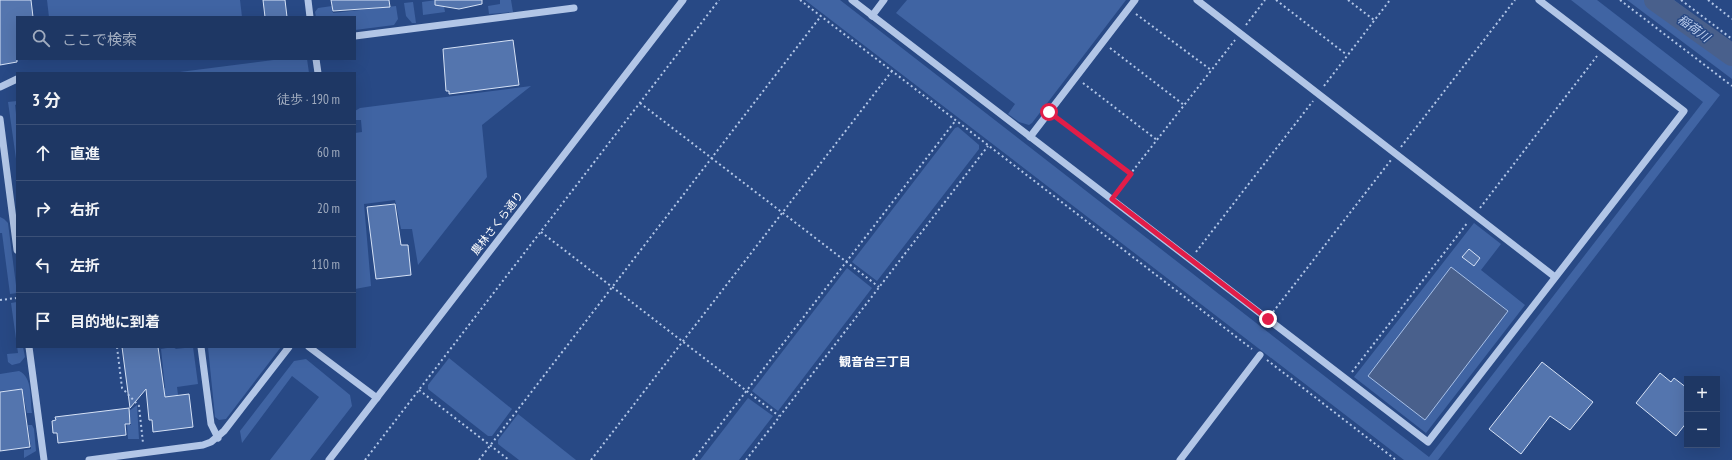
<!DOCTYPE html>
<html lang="ja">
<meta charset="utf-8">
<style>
:root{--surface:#1e3764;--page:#2b426d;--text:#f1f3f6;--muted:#a1acbf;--line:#3c5178}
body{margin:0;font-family:"PT Sans Narrow","Noto Sans JP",sans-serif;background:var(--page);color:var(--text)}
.controls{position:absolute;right:12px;bottom:12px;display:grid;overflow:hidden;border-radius:0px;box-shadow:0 4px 16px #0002}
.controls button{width:36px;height:36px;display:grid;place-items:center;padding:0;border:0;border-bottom:1px solid var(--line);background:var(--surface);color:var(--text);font:20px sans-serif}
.stop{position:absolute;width:12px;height:12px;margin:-9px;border:3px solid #e11d48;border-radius:50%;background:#fff}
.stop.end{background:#e11d48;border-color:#fff;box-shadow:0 1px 4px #0008}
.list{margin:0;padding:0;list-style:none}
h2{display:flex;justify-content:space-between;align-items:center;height:52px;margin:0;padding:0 16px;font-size:17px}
h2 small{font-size:13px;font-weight:400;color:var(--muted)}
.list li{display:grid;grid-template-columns:26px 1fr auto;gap:12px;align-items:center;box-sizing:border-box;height:56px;padding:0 16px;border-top:1px solid var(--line)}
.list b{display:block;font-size:15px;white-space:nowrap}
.list em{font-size:13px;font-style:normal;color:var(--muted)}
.icon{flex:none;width:22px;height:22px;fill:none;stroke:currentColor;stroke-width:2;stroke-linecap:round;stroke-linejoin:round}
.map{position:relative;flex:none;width:1732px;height:460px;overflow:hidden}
.search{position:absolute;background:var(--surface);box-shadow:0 4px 16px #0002;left:16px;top:16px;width:340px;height:44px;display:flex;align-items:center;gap:10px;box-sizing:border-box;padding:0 14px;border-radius:0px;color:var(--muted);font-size:15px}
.panel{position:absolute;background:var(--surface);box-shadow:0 4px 16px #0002;left:16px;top:72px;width:340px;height:276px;border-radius:0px}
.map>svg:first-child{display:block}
.green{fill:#4064a3}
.water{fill:#49608c;stroke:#a7c0e8}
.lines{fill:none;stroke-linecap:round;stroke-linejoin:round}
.river{stroke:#49608c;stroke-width:22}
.building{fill:#5475ae;stroke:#d6e2f6}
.path{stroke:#b2c6e7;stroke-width:2;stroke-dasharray:2 3;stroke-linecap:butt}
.minor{stroke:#b2c6e7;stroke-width:7}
.route{stroke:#e11d48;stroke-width:5}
.labels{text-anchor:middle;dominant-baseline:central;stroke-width:3;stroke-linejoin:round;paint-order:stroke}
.street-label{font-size:11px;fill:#fff;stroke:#284985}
.water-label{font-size:12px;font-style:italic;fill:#bed0ef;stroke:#284985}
.neighbourhood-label{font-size:12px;font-weight:bold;fill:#fff;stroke:#284985}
</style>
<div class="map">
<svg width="1732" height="460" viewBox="0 0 1732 460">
<rect width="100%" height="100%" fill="#284985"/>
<g class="green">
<polygon points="47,0 240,0 242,17 49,17"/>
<polygon points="436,0 443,0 445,12 423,15 422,2"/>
<polygon points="500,0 511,0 513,12 489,14 488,6 500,4"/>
<polygon points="805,0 840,0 1429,457 1703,102 1571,0 1597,0 1720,95 1438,460 1404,460"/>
<polygon points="907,0 1126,0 1032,123 1029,125 1019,122 1008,114 1015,104 896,13"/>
<polygon points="1627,0 1646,0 1732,64 1732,79"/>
<polygon points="1664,0 1674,0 1732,45 1732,51"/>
<polygon points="413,2 416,23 412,23 406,16 404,3"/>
<polygon points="332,6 333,13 396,6 398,19 394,25 355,30 355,17 316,17 315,12 318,8"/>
<polygon points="281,59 307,59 309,73 172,73"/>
<polygon points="531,86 482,125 487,177 418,265 412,229 401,229 395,200 364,204 371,286 355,289 355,133 362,132 361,120 355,120 355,111 360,108"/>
<polygon points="17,101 17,104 15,105 17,123 17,166 8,102"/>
<polygon points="958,127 979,145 979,149 877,281 852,262 955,128"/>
<polygon points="0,217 4,219 8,223 17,293 10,294 2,233 0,233"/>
<polygon points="1474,223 1501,244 1481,270 1525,305 1426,433 1354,377"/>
<polygon points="847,268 872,288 778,411 752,391"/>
<polygon points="17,302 17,347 23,347 25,357 20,363 12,365 8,362 7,354 18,353 11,303"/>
<polygon points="173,347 176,349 193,347 198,384 177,387 178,395 151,399 159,389 165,388 161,349"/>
<polygon points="281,347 226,419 219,420 215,417 208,347"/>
<polygon points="449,358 512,409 492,436 488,436 428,389 428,385"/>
<polygon points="306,359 350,395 352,406 310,460 270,460 319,397 292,376 242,443 240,431 294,361"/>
<path d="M19,371c14,6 11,29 13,42h-5l-5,-24 -22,2v-17z"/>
<polygon points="748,398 773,416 739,460 700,460"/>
<polygon points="137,405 139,439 128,439 127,425 131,425 129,411"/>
<polygon points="518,414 576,460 519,460 498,444 498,440"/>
<polygon points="28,425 32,425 34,429 36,451 24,458 24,450 31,449"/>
</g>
<polygon class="water" points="1451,267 1508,311 1425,420 1368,376"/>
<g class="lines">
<polyline class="river" points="1655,0 1732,55"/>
</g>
<g class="building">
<polygon points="0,0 31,0 33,17 17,17 17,62 0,65"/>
<polygon points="263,0 285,0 287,17 265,17"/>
<polygon points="331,0 389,0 390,7 333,11"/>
<polygon points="435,0 482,0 482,4 459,9 435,5"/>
<polygon points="513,40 519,85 449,94 449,91 446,91 443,49"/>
<polygon points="395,204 401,245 408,245 411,275 376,279 367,207"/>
<polygon points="1469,249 1480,258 1474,266 1462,257"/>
<polygon points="122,347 158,347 165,397 189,394 193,427 153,432 152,420 149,420 146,389 130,408"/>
<polygon points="1542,362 1593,402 1570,430 1550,416 1521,454 1489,429"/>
<polygon points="1660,373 1671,382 1674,378 1687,388 1687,422 1676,436 1636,403"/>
<polygon points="22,389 30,447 0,451 0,392"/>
<polygon points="129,408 130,424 125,424 126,435 58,443 57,433 53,433 52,421 56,420 55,417"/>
</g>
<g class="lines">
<g class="path">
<polyline points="800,0 1252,349"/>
<polyline points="1276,0 1347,55"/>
<polyline points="1348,0 1374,20"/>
<polyline points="1620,0 1732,86"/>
<polyline points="1681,0 1732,39"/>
<polyline points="1708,0 1732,19"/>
<polyline points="1136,14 1211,70"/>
<polyline points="1246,25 1265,0"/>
<polyline points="1110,48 1184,105"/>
<polyline points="1083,83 1157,140"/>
<polyline points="1324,86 1390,0"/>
<polyline points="640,103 879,287"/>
<polyline points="1056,118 1131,174"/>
<polyline points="1401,147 1515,0"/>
<polyline points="1117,191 1235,40"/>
<polyline points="1480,208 1597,56"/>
<polyline points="541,232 779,416"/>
<polyline points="1196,252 1313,101"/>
<polyline points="0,300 17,298"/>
<polyline points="1273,312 1391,160"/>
<polyline points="117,347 122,388 139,406 143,443"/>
<polyline points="1267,360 1396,460"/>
<polyline points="1352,372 1468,222"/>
<polyline points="419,390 509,460"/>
<polyline points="365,460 719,0"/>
<polyline points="479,460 821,16"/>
<polyline points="591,460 892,71"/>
<polyline points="693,460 956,120"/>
<polyline points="746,460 988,146"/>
</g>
<g class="minor">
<polyline points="308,0 310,17"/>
<polyline points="852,0 1428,442 1684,111 1539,0"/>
<polyline points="1197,0 1555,277"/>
<polyline points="872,16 884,0"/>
<polyline points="355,36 574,8"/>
<polyline points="316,59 318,73"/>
<polyline points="0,87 17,79"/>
<polyline points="0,119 17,250"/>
<polyline points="1030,137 1135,0"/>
<polyline points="29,347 44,460"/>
<polyline points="201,347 211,424 218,438"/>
<polyline points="309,347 377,398"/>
<polyline points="89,460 203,445 211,442 224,431 289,347"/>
<polyline points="329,460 683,0"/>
<polyline points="1180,460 1260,355"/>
</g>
</g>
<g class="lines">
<polyline class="route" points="1049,112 1131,174 1112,199 1268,319"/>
</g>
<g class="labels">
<g class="street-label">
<text transform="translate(497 223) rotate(-52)">農林さくら通り</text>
</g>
<g class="water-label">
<text transform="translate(1694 28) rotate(36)">稲荷川</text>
</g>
<g class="neighbourhood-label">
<text x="875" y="361">観音台三丁目</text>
</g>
</g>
</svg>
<div class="controls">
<button>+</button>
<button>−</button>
</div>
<div class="stop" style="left:1049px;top:112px"></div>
<div class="stop end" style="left:1268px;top:319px"></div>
<div class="search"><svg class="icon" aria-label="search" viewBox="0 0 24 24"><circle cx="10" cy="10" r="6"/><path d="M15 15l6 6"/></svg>ここで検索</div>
<section class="panel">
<h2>3 分<small>徒歩 · 190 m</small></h2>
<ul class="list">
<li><svg class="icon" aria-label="ahead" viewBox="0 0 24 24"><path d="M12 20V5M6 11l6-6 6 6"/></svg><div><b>直進</b></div><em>60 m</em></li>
<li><svg class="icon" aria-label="right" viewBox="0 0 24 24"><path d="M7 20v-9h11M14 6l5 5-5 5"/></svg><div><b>右折</b></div><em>20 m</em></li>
<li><svg class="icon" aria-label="left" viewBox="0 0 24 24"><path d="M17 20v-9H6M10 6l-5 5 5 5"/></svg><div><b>左折</b></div><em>110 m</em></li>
<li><svg class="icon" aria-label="arrive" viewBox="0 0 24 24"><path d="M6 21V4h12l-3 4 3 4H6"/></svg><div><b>目的地に到着</b></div></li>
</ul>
</section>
</div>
